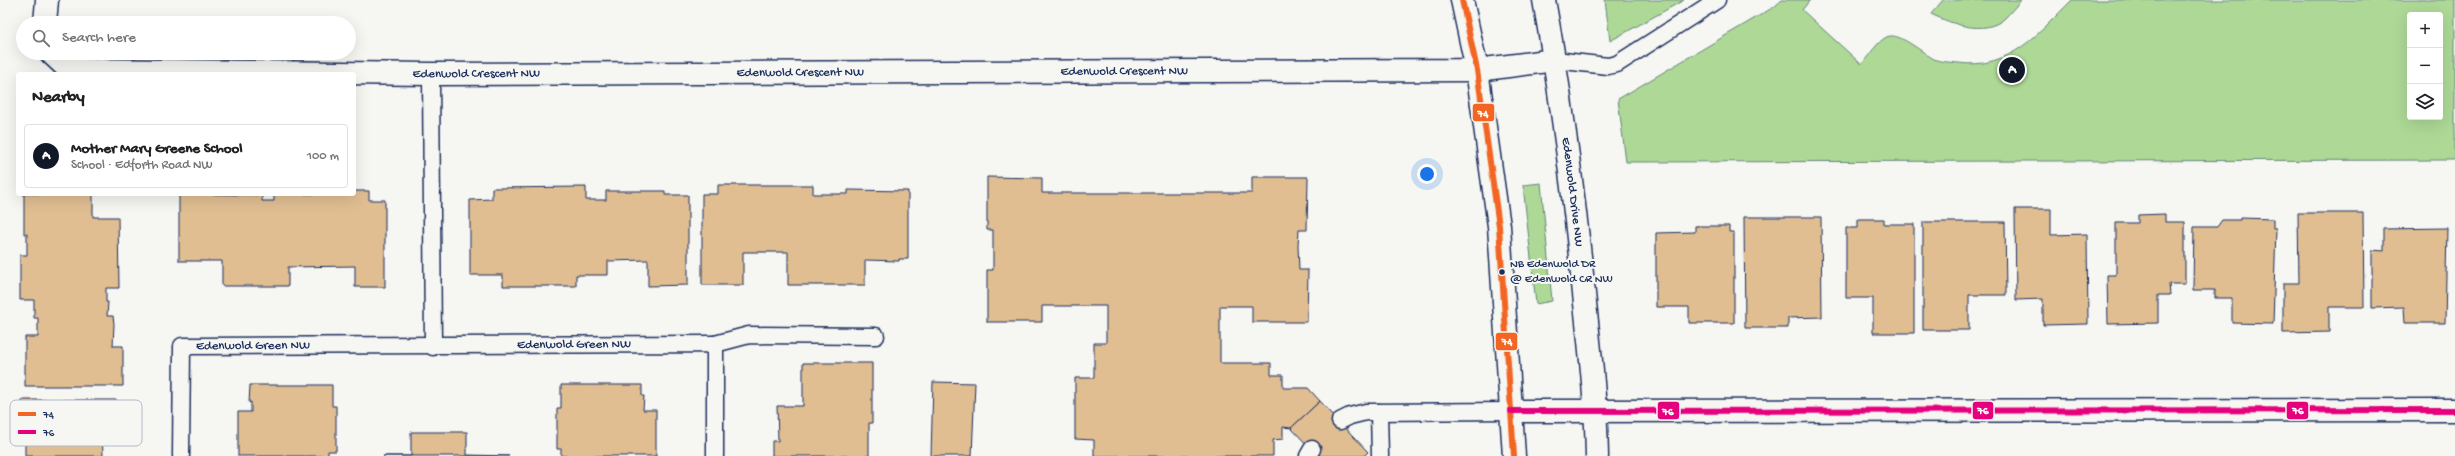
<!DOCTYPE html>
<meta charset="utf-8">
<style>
:root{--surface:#fff;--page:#f6f6f6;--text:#202124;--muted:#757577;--line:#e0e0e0;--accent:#111827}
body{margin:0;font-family:"Gochi Hand",sans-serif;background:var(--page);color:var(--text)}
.controls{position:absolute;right:12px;top:12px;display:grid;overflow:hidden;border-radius:4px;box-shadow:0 4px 16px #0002}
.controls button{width:36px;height:36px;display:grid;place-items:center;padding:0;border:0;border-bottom:1px solid var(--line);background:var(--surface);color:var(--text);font:20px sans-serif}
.you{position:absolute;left:1427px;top:174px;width:14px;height:14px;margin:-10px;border:3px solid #fff;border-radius:50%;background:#1a73e8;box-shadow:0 0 0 6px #1a73e833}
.badge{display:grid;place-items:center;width:26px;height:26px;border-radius:50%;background:var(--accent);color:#fff;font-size:13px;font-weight:700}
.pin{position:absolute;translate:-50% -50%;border:2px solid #fff;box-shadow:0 1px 4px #0006}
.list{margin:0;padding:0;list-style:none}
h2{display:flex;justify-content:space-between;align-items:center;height:52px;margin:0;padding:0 16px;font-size:17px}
h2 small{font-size:13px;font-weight:400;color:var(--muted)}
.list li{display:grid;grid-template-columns:26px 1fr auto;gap:12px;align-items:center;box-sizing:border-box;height:64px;margin:0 8px 8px;padding:0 8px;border:1px solid var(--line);border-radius:4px}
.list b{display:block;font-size:15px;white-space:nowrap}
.list p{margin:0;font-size:13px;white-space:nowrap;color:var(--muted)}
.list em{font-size:13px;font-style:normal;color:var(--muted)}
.icon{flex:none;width:22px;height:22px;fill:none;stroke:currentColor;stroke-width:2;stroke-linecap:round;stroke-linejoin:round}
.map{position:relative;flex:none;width:2455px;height:456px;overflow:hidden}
.search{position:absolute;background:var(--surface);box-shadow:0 4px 16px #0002;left:16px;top:16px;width:340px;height:44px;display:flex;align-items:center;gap:10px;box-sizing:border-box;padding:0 14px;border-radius:22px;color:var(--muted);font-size:15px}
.panel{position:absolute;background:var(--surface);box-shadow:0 4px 16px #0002;left:16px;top:72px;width:340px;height:124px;border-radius:4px}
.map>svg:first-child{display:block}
.green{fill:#add896;stroke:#64847a;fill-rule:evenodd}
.building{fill:#e0be92;stroke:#1b2f5e}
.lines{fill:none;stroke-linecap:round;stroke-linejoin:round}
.lane-casing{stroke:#1b2f5e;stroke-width:19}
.street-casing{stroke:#1b2f5e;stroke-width:25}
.secondary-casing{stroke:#1b2f5e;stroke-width:25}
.lane{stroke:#f6f6f2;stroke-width:16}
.street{stroke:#f6f6f2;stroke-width:22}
.secondary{stroke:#f6f6f2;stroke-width:22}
.bus-1-casing{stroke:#f6f6f2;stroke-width:9}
.bus-2-casing{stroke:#f6f6f2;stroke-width:9}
.bus-1{stroke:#f26522;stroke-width:6}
.bus-2{stroke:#e5007d;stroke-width:6}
.bus-dot{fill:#1b2f5e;stroke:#f6f6f2;stroke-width:1.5}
.labels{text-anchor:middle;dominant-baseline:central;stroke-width:4;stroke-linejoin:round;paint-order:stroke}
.bus-label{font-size:12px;fill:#1b2f5e;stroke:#f6f6f2;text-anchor:start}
.street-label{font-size:13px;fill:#1b2f5e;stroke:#f6f6f2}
.key{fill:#f6f6f2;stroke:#b4bac6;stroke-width:1}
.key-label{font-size:11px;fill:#1b2f5e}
.line-badge{stroke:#f6f6f2;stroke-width:1.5}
.badge-label{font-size:11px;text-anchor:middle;font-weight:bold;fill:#fff}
</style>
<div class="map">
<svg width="2455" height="456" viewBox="0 0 2455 456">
<rect width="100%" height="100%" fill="#f6f6f2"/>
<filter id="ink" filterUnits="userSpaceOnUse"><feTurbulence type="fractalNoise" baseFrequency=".025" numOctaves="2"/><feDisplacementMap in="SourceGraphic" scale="8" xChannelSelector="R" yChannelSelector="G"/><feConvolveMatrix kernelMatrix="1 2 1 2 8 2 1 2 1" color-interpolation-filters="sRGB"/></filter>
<g filter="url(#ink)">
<g class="green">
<polygon points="1605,0 1684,0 1610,41"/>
<path d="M1782,0h28l-8,10 59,54c8,-7 19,-28 30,-28 11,-1 32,17 43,23 6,3 16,3 24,4 53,7 80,-30 114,-63h383v160l-829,2 -8,-63 156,-92zM2410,15h30v102h-30z"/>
<path d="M1943,0h78c-5,6 -11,13 -17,19 -20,17 -52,5 -73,-5z"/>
<polygon points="1541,183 1552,301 1536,304 1523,185"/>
</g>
<g class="building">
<polygon points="987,177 1042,178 1042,193 1252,193 1252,177 1308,177 1307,230 1299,230 1298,245 1299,270 1308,270 1307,322 1252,322 1252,306 1220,306 1220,363 1271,363 1271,375 1283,375 1283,388 1308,388 1320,401 1291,428 1283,427 1283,439 1273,440 1273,456 1094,456 1094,440 1075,439 1075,378 1094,378 1094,343 1106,343 1106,306 1042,306 1042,322 987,322 987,270 993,270 993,230 987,230"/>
<polygon points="718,185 813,185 813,194 848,194 848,190 908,191 908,259 899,259 899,261 865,260 865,285 788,285 788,252 743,252 743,285 702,285 702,194 718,194"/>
<polygon points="586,187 586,200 606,200 606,191 665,191 665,195 688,195 688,285 648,286 648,260 608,261 608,275 576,275 576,286 503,286 503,275 470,275 470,200 492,199 492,188"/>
<polygon points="354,191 369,191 369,200 385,200 385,287 355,287 355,266 288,267 288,286 222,286 222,261 179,261 179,194 262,195 262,201 274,201 274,194 354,194"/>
<polygon points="24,194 93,194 93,217 118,217 119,288 106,288 106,302 108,302 107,316 113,316 114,324 113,346 123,346 123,386 25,386 25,337 38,337 38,318 34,318 34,300 20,300 20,255 27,255 27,234 24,234"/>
<polygon points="2015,209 2051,209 2051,235 2087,234 2088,324 2043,325 2043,299 2016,300"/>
<polygon points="2298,213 2363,213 2364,307 2329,307 2329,332 2283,333 2283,283 2299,283"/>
<polygon points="2165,214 2165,222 2185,222 2185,284 2169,284 2170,295 2158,295 2158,323 2108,324 2107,275 2116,275 2116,223 2138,223 2138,215"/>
<polygon points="1744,217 1821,217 1822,317 1788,318 1788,328 1745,328"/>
<polygon points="2240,218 2273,219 2273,228 2276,228 2273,324 2232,323 2232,298 2215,298 2215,290 2193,290 2194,227 2217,227 2222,220 2240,220"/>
<polygon points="1858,219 1884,219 1884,224 1914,224 1914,333 1873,333 1873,298 1846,298 1846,228 1858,228"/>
<polygon points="1923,222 2005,222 2006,295 1969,295 1969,330 1923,330"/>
<polygon points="1695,226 1729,226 1729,232 1734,232 1734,323 1689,323 1689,307 1656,307 1656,233 1695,232"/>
<polygon points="2447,228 2445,323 2405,323 2404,307 2372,308 2372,250 2384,251 2384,229"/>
<polygon points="803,363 872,363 872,423 869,423 869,456 772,456 772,441 778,441 777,406 803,406"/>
<polygon points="933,382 975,383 972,456 931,456"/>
<polygon points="250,385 332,385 332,406 336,406 336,451 328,451 328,456 238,456 238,412 251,412 251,402 249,403"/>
<polygon points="561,385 642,385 642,396 644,396 643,410 656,410 656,456 561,456 561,449 557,449 557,408 561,408"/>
<polygon points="22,400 117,400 116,429 102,429 103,456 25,456 25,441 22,441"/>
<polygon points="1320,401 1368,452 1364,456 1318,456 1291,428"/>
<polygon points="411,432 467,432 467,455 509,456 383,456 411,456"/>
</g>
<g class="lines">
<defs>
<g id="lane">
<polyline points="1555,60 1608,66 1617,64 1717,0"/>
<polyline points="431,74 433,347"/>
<polyline points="715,344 749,335 876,336"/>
<polyline points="1379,412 1380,456"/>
<polyline points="1340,421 1350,416 1366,412 1511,411"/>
<path id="s1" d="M181,456l1,-110 533,-2v112"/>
<polyline points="1308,456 1312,449"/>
</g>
<g id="street">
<polyline points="45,23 47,0"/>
<path id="s2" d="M51,53l15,14 18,3 347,4 1046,-4 78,-10"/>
<polyline points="1511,411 2455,410"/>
</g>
<g id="secondary">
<polyline points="1462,0 1477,70 1499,226 1514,456"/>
<path id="s3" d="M1544,0c17,94 29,189 39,284 6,58 13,114 14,172"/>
</g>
</defs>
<use href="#lane" class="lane-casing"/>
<use href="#street" class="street-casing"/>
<use href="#secondary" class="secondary-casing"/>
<use href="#lane" class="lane"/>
<use href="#street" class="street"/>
<use href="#secondary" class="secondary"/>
<defs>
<polyline id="bus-1" points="1462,0 1477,70 1499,226 1514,456"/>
<polyline id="bus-2" points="1511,411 2455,410"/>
</defs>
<use href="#bus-1" class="bus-1-casing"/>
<use href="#bus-2" class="bus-2-casing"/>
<use href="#bus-1" class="bus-1"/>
<use href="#bus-2" class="bus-2"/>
</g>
</g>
<circle class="bus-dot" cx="1502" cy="272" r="3.5"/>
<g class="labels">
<g class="bus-label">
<text x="1510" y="265">NB Edenwold DR<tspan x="1510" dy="15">@ Edenwold CR NW</tspan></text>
</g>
<g class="street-label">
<text stroke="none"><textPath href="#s2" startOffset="1079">Edenwold Crescent NW</textPath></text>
<text stroke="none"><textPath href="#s2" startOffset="755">Edenwold Crescent NW</textPath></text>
<text stroke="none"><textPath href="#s2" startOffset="431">Edenwold Crescent NW</textPath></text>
<text stroke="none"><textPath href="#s3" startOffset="194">Edenwold Drive NW</textPath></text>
<text stroke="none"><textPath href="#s1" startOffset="502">Edenwold Green NW</textPath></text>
<text stroke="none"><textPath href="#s1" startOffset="181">Edenwold Green NW</textPath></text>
</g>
</g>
<rect x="10" y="400" width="132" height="46" rx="6" class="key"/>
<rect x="18" y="412" width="18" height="4" fill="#f26522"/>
<rect x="18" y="430" width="18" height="4" fill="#e5007d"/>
<g class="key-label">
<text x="43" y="418">74</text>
<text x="43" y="436">76</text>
</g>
<g class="line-badge">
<rect x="1472" y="103" width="23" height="19" rx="4" fill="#f26522"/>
<rect x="1495" y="332" width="23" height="19" rx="4" fill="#f26522"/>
<rect x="2286" y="401" width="23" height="19" rx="4" fill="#e5007d"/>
<rect x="1972" y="401" width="22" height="19" rx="4" fill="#e5007d"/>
<rect x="1657" y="401" width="23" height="19" rx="4" fill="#e5007d"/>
</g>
<g class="badge-label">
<text x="1483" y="117">74</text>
<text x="1507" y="345">74</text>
<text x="2298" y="414">76</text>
<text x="1983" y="414">76</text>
<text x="1668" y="415">76</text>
</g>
</svg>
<div class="controls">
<button>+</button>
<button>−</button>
<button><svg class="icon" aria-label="layers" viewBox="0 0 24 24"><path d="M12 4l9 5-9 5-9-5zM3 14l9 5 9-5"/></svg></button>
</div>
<div class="you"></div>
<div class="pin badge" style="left:2012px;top:70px">A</div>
<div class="search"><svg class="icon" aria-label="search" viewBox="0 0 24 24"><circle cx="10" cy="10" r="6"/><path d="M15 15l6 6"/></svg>Search here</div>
<section class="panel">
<h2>Nearby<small></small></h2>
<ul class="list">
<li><span class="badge">A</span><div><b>Mother Mary Greene School</b><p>School · Edforth Road NW</p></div><em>100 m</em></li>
</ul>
</section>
</div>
